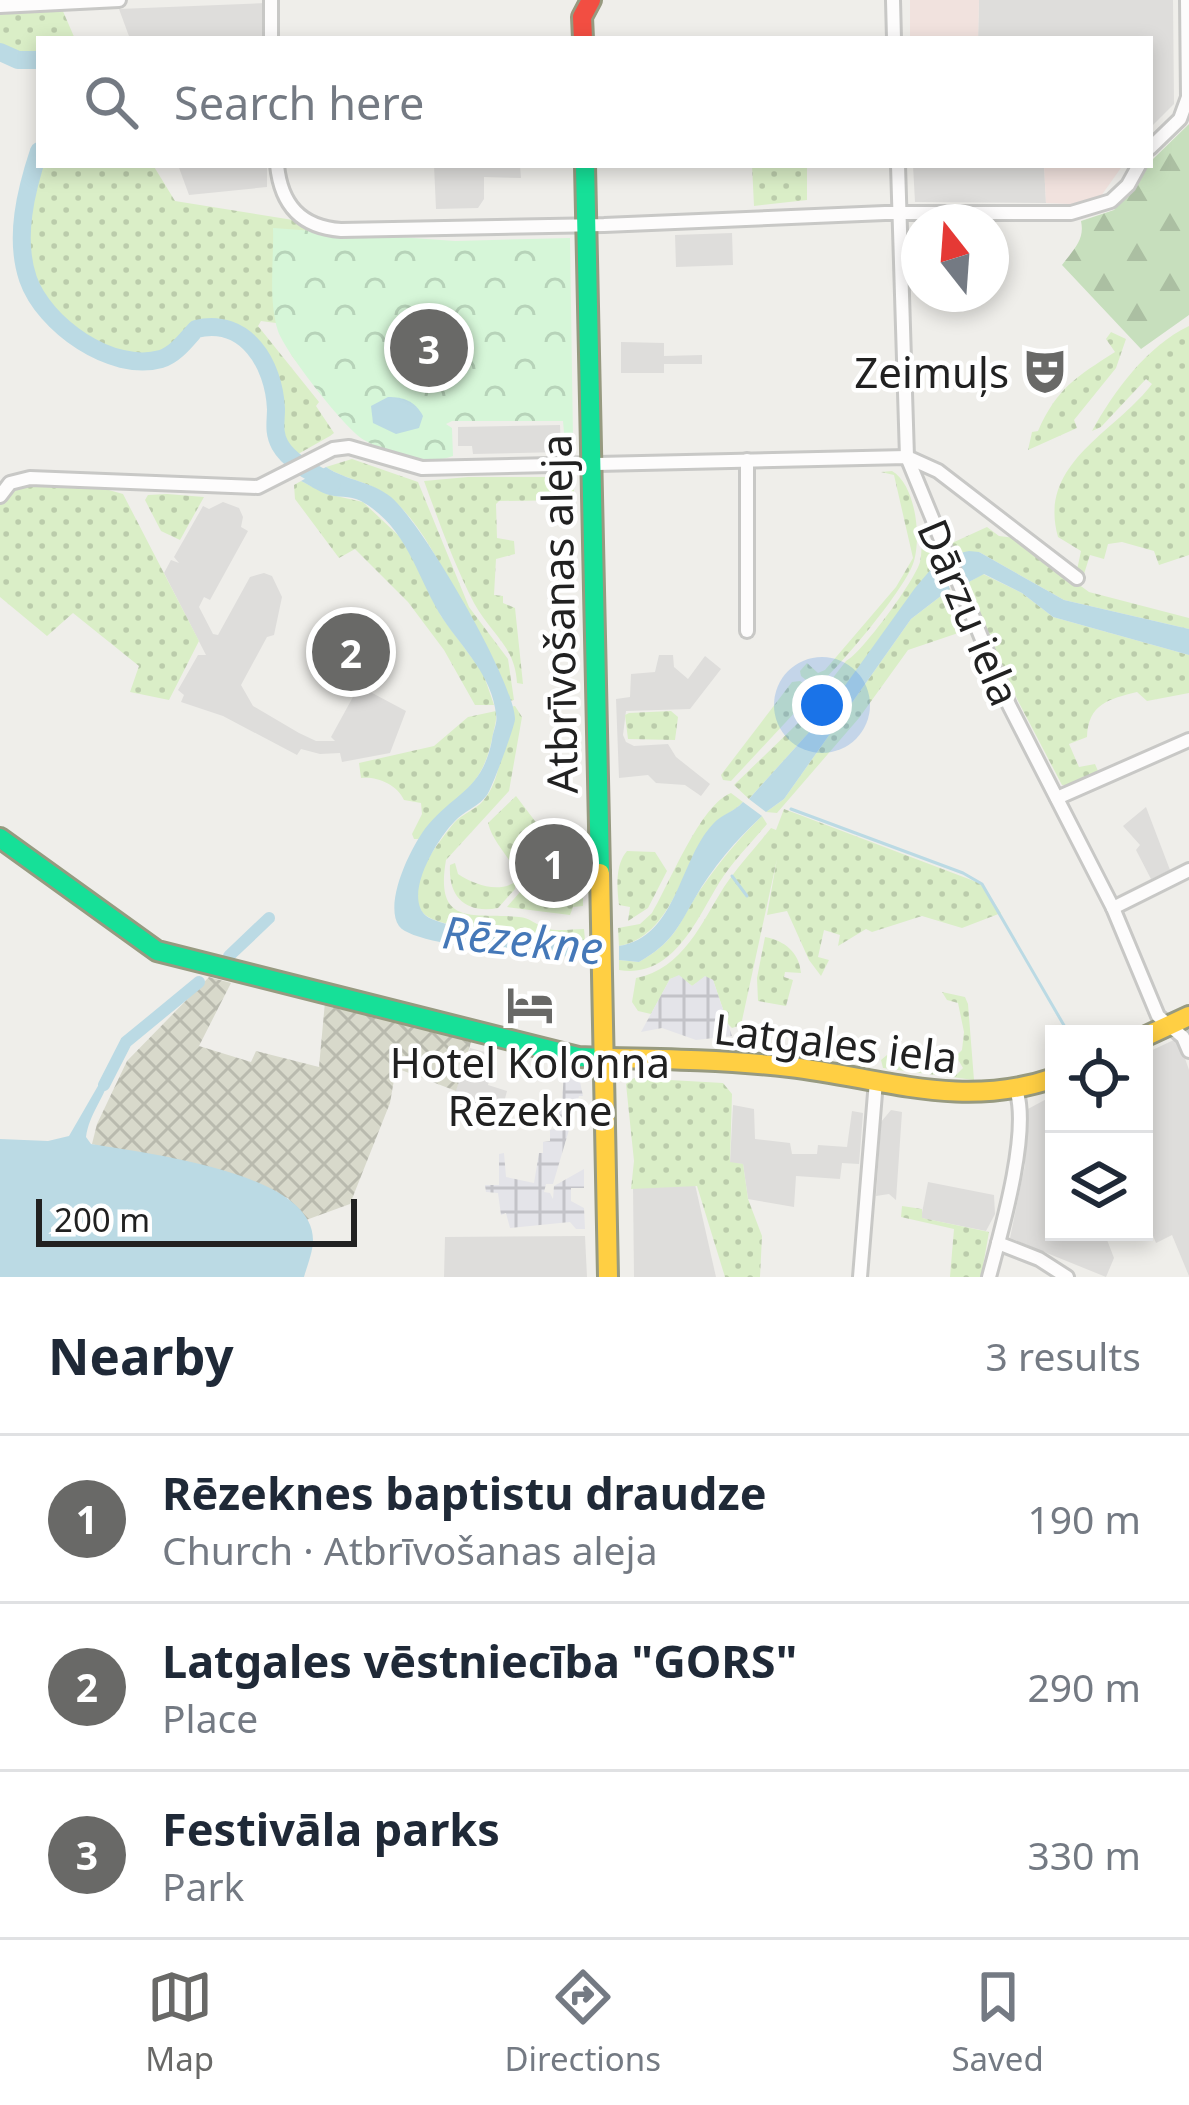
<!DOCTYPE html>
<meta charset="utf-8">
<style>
:root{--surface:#fff;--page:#f6f6f7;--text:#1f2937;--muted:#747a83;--line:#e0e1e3;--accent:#696967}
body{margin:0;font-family:"Noto Sans",sans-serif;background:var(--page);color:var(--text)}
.controls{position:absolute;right:36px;bottom:36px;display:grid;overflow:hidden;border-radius:0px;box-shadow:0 6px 18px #0003}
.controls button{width:108px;height:108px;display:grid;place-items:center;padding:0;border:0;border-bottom:3px solid var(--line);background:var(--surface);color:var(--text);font:60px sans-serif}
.compass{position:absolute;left:901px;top:204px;width:108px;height:108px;border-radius:50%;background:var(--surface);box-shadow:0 6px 18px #0003;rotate:343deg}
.scale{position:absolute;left:36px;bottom:30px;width:321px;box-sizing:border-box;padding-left:12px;border:6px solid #212121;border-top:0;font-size:33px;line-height:42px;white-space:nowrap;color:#212121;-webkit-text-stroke:9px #fff;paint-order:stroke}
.you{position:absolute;left:822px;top:705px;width:42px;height:42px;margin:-30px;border:9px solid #fff;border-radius:50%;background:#1a73e8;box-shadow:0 0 0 18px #1a73e833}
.badge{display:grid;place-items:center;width:78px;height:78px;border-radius:50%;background:var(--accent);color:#fff;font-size:39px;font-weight:700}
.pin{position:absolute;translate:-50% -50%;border:6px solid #fff;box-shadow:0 3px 12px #0006}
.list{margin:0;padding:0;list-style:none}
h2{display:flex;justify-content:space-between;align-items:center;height:156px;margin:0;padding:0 48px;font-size:51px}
h2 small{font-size:39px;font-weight:400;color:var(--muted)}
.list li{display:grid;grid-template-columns:78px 1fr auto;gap:36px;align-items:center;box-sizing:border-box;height:168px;padding:0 48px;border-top:3px solid var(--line)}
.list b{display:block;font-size:45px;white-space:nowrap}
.list p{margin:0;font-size:39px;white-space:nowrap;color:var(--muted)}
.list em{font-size:39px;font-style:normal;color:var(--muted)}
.icon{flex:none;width:66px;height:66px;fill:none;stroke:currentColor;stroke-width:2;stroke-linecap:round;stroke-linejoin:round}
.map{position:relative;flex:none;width:1189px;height:1277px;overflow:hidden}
.search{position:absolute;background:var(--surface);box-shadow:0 6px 18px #0003;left:36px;right:36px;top:36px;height:132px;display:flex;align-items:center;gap:30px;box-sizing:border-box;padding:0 42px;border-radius:0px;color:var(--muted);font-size:45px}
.sheet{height:660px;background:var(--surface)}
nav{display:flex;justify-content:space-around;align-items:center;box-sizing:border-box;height:168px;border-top:3px solid var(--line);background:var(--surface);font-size:33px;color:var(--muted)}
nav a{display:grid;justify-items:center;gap:6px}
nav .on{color:var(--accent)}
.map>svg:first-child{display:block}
.residential{fill:#dedddb}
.commercial{fill:#f1e2de}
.construction{fill:url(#construction-cross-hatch)}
.grass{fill:url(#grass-dots)}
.forest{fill:url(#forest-firs)}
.park{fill:url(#park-crowns)}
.plaza{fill:url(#plaza-grid)}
.water{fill:#bbdae4}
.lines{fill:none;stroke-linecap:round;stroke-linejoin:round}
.stream{stroke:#bbdae4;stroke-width:3}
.canal{stroke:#bbdae4;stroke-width:12}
.river{stroke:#bbdae4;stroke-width:18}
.street-casing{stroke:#c8c8c6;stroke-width:18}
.fast-casing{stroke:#979a80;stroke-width:24}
.slow-casing{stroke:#979a80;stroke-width:24}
.jam-casing{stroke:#979a80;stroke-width:24}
.street{stroke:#fdfcfc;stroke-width:12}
.fast{stroke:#16e098;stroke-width:18}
.slow{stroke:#ffcf43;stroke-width:18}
.jam{stroke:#f24e42;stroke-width:18}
.labels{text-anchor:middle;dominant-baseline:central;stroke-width:9;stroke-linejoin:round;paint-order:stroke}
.poi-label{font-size:42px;fill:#212121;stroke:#fff;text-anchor:end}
.street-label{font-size:42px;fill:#212121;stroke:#fff}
.water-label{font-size:45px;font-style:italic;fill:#4578b8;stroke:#fff}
</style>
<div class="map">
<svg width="1189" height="1277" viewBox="0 0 1189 1277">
<defs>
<pattern id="construction-cross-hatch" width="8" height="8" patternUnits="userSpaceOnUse" patternTransform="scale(3)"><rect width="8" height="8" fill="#d8d9cb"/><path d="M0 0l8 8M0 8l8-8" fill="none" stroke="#b9baae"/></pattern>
<pattern id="grass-dots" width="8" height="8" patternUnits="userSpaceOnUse" patternTransform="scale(3)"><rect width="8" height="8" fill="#daeec7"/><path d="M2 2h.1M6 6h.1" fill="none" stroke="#bbccab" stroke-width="1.8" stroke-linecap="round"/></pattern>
<pattern id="forest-firs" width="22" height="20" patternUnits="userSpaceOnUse" patternTransform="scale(3)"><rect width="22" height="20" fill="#c7dfbd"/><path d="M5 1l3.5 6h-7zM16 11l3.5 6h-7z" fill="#abbfa2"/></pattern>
<pattern id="park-crowns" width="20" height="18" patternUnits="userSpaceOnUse" patternTransform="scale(3)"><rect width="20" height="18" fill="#d6f6d8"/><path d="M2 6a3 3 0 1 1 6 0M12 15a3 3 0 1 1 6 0" fill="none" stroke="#b7d3b9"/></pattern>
<pattern id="plaza-grid" width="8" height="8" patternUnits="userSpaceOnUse" patternTransform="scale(3)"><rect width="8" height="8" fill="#e4e4e9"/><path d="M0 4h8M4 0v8" fill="none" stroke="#c3c3c8"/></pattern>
</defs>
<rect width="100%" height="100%" fill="#efeeea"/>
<g class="residential">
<polygon points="979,0 1173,0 1174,104 1150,128 1150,39 978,39"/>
<polygon points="266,3 266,39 130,39 119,9"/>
<polygon points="178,165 267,165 267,187 189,195"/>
<polygon points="434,165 520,165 521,178 484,177 484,199 478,208 436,209"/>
<polygon points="913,165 1044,165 1046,203 915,202"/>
<polygon points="732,233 733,265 676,267 675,235"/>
<polygon points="621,342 664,343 664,356 702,355 702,364 664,364 664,373 621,373"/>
<polygon points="560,425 561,452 473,454 472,446 458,446 458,427"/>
<polygon points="223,502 239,508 243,517 241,527 248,531 210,600 204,597 199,607 213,634 218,635 250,577 264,573 272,576 282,597 274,635 267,637 241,685 253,706 299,733 316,741 335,741 331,737 359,686 406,711 390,753 342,762 340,753 320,754 301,749 297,755 223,716 181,702 184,695 178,690 198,655 206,655 164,573 171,560 179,563 174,557 203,506 209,509"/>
<polygon points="659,655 673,655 674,667 688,679 705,656 721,669 690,709 626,711 623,735 626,742 634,746 668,744 676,757 710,784 701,796 685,785 656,783 648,775 619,778 616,699 630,697 631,674 655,672"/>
<polygon points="1146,807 1170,870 1151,879 1136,850 1140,845 1123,826"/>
<polygon points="1178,1038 1189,1070 1189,1276 1172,1235 1156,1243 1144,1213 1144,1054"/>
<polygon points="470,1048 496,1055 488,1085 507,1091 499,1121 451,1104"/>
<polygon points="1054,1095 1054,1232 1104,1232 1114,1258 1106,1277 1010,1238 1025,1165 1026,1110"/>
<polygon points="733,1105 754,1109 755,1139 790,1143 792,1154 817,1154 818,1145 847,1147 852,1111 863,1113 859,1164 842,1163 840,1179 796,1176 794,1207 748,1199 743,1164 730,1163"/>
<polygon points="891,1110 902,1112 896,1200 889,1194 876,1196 881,1122"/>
<polygon points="694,1180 716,1277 634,1277 633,1185"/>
<polygon points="928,1182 994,1195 995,1214 986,1231 921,1218"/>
<polygon points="585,1236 587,1277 444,1277 445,1237"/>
</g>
<g class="commercial">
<polygon points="910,0 979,0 978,39 910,39"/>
<polygon points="1044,165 1123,165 1101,196 1071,204 1046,203"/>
</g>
<polygon class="construction" points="209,977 231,983 199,1046 251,1062 256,1051 319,1067 325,1002 473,1036 456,1091 396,1068 390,1103 350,1204 306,1220 288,1198 92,1144 97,1124 127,1061"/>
<g class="grass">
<polygon points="0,7 62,9 75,39 39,39 39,60 18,60 0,52"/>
<path d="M39,159v6h114l22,36 118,19 34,15 6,173 -41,-52 -16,-33 -15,-2 -3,5 61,76 -3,4 18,27 -4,3 -39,22c-28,-34 -9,-86 -43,-118 -7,-6 -16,-9 -25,-11 -39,-8 -42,34 -80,32 -47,-4 -112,-53 -120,-102 -5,-32 7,-70 16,-100z"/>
<polygon points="752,165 815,165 807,168 807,200 754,206"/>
<path d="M1189,326v229l-30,10 -5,-14 -32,-9 -14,2 -4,15 -14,-4 -6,19 -7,-4 4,-19 -23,-14c-21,-74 57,-104 94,-153l-6,-5 -45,48 -9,4c22,-40 55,-85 97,-105z"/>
<path d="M1111,332l15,7 -10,29 -42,52 3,8 -49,22 4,-18 6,-1c19,-43 38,-54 77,-79l-9,-13z"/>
<path d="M352,459l66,23 51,125 39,52 6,41 -5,1c-12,-41 -36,-72 -55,-109 -16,-32 -34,-69 -62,-93 -20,-18 -45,-18 -66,-32z"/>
<path d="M881,472l11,-1c24,14 30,68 21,93 -11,29 -73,102 -97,124l-15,-12 -1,-5 7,-8 11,10 7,-3 71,-83 17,-29 -19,-83z"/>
<path d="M468,477h91l15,13v10l-75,1 -3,3 1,34 17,3 1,13 -19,5 -2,36 9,1v7l12,5 8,76 -6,-1c-2,-37 -26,-49 -43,-80 -20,-39 -35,-81 -50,-122z"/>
<polygon points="301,481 327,494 363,502 399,536 417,563 441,616 483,673 494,705 475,705 444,650 408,602 355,549 339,558 295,499 294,485"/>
<polygon points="84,483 123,494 199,641 169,700 130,692 139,666 73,613 47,636 0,597 0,505 16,485"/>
<polygon points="167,494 204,497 180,540 161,531 145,500 148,495"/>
<path d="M923,524l15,37 -8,13 -109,145 -72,80 -15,-14 63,-61 49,-63c16,-8 69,-81 74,-99 3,-13 0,-27 3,-38z"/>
<polygon points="987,527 999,536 1015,538 1089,592 1189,618 1189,629 1064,600 979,552 955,554 952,543"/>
<path d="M983,574l39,19 31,24 136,38v38l-42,8 -10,-9c-28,7 -49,12 -50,45l-18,7 10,23 16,-3 3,7 -28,14h-8l-45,-86 -50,-116z"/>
<polygon points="950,589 967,630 908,650 859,718 777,813 766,812 784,799 911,619"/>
<polygon points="800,681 810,688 811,695 731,781 723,780 721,775 792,682"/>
<path d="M515,706l7,11 -13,74 -63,69c-12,69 30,52 73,57 11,1 16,7 26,11 12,4 27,1 39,1l1,11c-28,-1 -147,-9 -162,-27 -21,-26 15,-70 31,-90 8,-9 21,-13 29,-22 13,-15 15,-33 20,-51 4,-16 13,-27 7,-43z"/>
<path d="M496,711c1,11 -2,17 -4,28 -12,59 -45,57 -73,100h-5l-2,-5 10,-20 -1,-11 -17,-3c-7,-16 -28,-24 -43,-22l-2,-15 75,-17 34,-29z"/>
<polygon points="671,711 678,717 675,740 628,739 625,715 629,713"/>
<path d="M731,793l12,9c-9,10 -23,14 -31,24 -30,38 -39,110 -93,120l-1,-18 22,-4 12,-11c18,-30 48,-108 79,-120z"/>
<path d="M516,796l22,29 34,7 -1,14h-38l-6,6v25l16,-7 1,9 20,-1v-8l8,2v-11l11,7v38l-10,1 -3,8 -63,-8 13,-15c0,-30 -25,-42 -32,-69z"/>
<path d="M784,809l198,75 19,29 -39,15 -40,-12 -50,16 -6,-3 -28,17 2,-11 -16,-5 -6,27 11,3 -8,16 -12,-16 -22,-49 -20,4 10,-56 -36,166 -9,3 -4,-4 -15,-44 -7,-3 -14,9 -13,-10 -9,3 -19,35 -13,-3 -6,-9 4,-24c47,-9 66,-56 88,-91 14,-21 32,-40 47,-59l5,2z"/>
<path d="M762,816l5,8c-16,19 -35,38 -48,59 -22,36 -46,96 -100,87v-10l20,2c40,-23 38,-38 61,-72 19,-27 38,-51 62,-74z"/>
<path d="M627,851l28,1 12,19 -19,37 -20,13 2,-14 -11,-2c-2,-18 -4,-40 8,-54z"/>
<path d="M455,863l3,11c17,11 40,19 57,8v7l-17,19c-32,6 -50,-11 -48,-43z"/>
<path d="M765,937c20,4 34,15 36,36l-16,-1 -1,5 9,3 -7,26 -28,-5 -1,-23z"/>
<polygon points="942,992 965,997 968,1004 974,1080 883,1068 881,1060 887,1055 907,1071 910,1067 917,1071 921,1067 927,1072 930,1068 936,1073 940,1068 946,1074 951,1070 956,1075 963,1068 956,1056 962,1050 964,1032 958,1003 947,1000"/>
<polygon points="634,1078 723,1083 732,1094 730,1162 743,1164 748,1199 762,1236 760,1277 725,1277 697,1186 631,1189 634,1161 626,1084"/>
<polygon points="902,1206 922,1209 922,1218 989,1232 981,1277 950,1277 954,1229 901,1217"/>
</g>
<path class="forest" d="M1189,124v191l-48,34 -79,-84c12,-16 23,-25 19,-44l33,-11 38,-50z"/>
<path class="park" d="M273,228l182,13 115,-3 3,201 -9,-6 -1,-12h-111l-6,3 6,4 1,28c-23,10 -66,-3 -89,-16 -18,-10 -79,-88 -86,-109 -10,-32 -4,-70 -5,-103z"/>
<g class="plaza">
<polygon points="679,975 692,986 705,976 713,980 732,1036 696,1040 662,1028 641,1032 670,979"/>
<polygon points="564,1069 579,1077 583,1096 579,1096 553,1184 546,1184 544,1192 550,1193 553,1199 554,1186 584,1169 584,1188 571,1188 571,1201 584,1208 585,1229 576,1229 570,1222 510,1228 506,1213 501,1215 498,1193 486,1192 485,1185 499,1185 499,1154 504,1153 506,1177 534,1183 539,1153 543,1153 543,1142 550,1141 550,1130 554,1129 554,1106 562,1106"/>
</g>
<g class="water">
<path d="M388,397c16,0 27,4 35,19l-4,12 -23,6 -23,-11 -2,-17z"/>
<path d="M326,467c21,14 45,14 65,30 31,26 123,183 124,222 0,7 -23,69 -28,76 -8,11 -19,14 -29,23 -18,16 -54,73 -34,96 15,17 133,25 161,26v18c-32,-3 -170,-10 -186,-32 -16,-23 13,-82 29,-101 29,-34 54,-35 64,-85 1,-9 6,-17 4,-26 -4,-38 -32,-64 -53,-95 -26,-40 -35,-92 -82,-118 -11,-6 -24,-3 -35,-7 -8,-3 -17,-9 -25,-13z"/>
<polygon points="969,551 979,552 1064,600 1189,629 1189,655 1053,617 1022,593 984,574 967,583 955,554"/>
<polygon points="938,561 950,589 911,619 784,799 766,812 749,799 821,719 915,588"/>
<path d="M743,802l19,14c-26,24 -50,52 -67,82 -18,31 -23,45 -56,64l-20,-2v-14c58,-9 60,-86 94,-122 9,-10 21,-12 30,-22z"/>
<path d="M106,1072l5,2c-6,23 -22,40 -25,63l5,7c50,9 222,27 222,96 0,12 -6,26 -9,37h-304v-138l48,2 21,-5z"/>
</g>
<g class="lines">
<g class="stream">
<polyline points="791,809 963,873 982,884 1069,1034"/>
<polyline points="732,876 747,896"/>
</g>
<g class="canal">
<polyline points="229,956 269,918"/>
<polyline points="104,1085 126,1042 199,982"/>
</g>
<g class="river">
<polyline points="0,52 18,60 39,60"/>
<path d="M39,151c-13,39 -25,87 -11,128 16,46 84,94 133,80 15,-5 25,-19 35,-30 50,-12 78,35 80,80 0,13 -3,23 4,36 10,18 35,29 52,38"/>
</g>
<defs>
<g id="street">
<polyline points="271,0 271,39"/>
<polyline points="893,0 894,39"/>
<polyline points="0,6 119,0"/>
<polyline points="1150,148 1180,119 1188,97 1187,0"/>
<path d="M277,165c4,39 23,62 64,65l263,-5 281,-12h186l40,-12 17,-16 11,-20"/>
<polyline points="898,165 907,457 1009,705 1113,908 1158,1016 1183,1037 1189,1051"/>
<polyline points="0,496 10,483 30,478 258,487 333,449 349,447 422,468 907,457 938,471 1077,578"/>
<polyline points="747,631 747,460"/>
<polyline points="1057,798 1189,740"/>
<polyline points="1113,908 1189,870"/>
<polyline points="998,1243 1039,1259 1067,1277"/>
<polyline points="860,1277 876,1081"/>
<path d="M989,1277c12,-45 40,-141 28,-184"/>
</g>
<g id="fast">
<polyline points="585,165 600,873"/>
<polyline points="0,838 157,951 578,1057 606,1058"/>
</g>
<g id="slow">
<polyline points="600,873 608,1277"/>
<polyline points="1144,1037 1189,1016"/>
<path d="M606,1058c61,1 123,2 184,9 93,11 171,43 264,11"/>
</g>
<polyline id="jam" points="583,39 582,17 591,0"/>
</defs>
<use href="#street" class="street-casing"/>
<use href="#fast" class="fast-casing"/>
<use href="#slow" class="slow-casing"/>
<use href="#jam" class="jam-casing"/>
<use href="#street" class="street"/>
<use href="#fast" class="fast"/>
<use href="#slow" class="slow"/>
<use href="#jam" class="jam"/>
</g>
<defs>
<symbol id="theatre-bare" viewBox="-9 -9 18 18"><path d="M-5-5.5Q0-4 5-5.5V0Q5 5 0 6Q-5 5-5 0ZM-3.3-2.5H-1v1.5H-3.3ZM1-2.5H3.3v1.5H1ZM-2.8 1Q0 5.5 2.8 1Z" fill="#696967" stroke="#fff" stroke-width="2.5" paint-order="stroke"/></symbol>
<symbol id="hotel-bare" viewBox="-9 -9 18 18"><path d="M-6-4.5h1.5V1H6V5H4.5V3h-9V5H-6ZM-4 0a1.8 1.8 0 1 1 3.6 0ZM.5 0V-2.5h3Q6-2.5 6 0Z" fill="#696967" stroke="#fff" stroke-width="2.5" paint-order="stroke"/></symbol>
</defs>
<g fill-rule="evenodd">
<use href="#theatre-bare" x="1012" y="338" width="66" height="66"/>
<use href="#hotel-bare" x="497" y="972" width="66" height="66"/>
</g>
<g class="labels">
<g class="poi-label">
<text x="1009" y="371">Zeimuļs</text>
<text x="530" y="1061" text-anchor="middle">Hotel Kolonna<tspan x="530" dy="48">Rēzekne</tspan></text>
</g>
<g class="street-label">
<text transform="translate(970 612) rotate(67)">Dārzu iela</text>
<text transform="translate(558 614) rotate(-91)">Atbrīvošanas aleja</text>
<text transform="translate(836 1042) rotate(7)">Latgales iela</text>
</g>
<g class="water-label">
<text transform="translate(523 939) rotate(6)">Rēzekne</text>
</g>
</g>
</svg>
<div class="controls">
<button><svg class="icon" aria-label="locate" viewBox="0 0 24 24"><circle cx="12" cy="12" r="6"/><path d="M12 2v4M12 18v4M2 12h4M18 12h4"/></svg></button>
<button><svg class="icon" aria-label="layers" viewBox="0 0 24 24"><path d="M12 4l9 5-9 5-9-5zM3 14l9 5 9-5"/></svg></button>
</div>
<svg class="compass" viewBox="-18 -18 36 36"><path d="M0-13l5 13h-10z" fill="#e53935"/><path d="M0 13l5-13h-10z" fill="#747a83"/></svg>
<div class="scale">200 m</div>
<div class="you"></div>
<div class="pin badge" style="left:554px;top:863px">1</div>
<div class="pin badge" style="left:351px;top:652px">2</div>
<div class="pin badge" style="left:429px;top:348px">3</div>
<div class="search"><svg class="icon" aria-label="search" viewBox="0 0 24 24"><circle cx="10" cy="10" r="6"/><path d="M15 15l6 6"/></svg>Search here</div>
</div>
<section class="sheet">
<h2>Nearby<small>3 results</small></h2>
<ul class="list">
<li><span class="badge">1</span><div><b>Rēzeknes baptistu draudze</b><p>Church · Atbrīvošanas aleja</p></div><em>190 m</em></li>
<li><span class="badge">2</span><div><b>Latgales vēstniecība &quot;GORS&quot;</b><p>Place</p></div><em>290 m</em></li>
<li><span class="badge">3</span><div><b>Festivāla parks</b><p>Park</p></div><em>330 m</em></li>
</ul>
</section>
<nav>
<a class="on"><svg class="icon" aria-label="map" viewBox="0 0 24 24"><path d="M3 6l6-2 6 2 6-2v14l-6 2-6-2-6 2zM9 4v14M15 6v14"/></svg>Map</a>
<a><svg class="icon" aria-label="directions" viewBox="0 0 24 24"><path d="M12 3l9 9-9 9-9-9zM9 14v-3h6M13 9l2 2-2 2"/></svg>Directions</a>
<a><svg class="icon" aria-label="saved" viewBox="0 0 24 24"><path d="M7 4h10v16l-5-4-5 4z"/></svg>Saved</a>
</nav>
